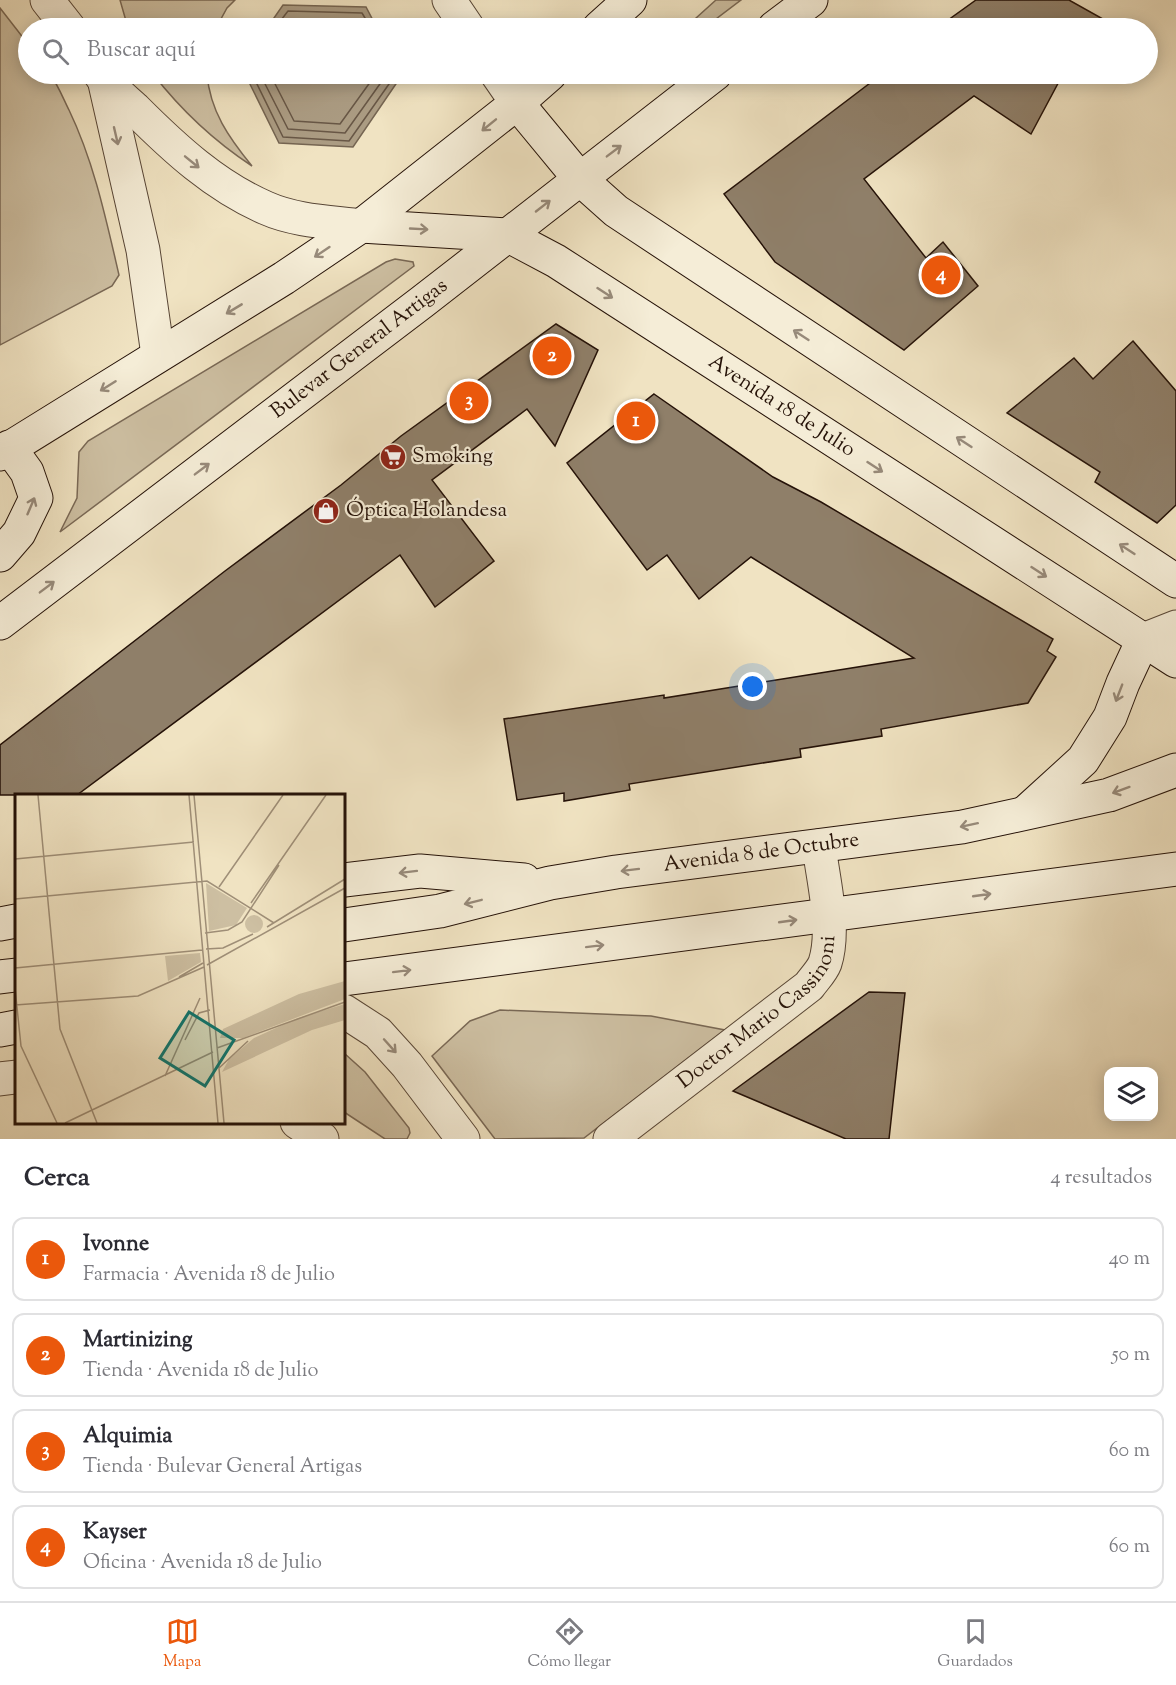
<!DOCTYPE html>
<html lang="es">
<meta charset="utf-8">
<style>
:root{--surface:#fff;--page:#f2f2f3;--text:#2b2b33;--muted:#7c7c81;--line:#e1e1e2;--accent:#ea580c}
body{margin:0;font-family:"Sorts Mill Goudy",serif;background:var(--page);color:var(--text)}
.controls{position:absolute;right:18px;bottom:18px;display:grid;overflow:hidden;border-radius:12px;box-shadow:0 3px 15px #0003}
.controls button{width:54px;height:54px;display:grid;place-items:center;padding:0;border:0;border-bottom:2px solid var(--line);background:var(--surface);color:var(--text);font:30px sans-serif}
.you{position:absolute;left:753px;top:687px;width:21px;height:21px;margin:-15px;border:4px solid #fff;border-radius:50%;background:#1a73e8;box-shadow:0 0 0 9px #1a73e833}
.badge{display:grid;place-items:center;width:39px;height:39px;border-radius:50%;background:var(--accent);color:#fff;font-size:20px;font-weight:700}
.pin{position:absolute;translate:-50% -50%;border:3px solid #fff;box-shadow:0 2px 6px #0006}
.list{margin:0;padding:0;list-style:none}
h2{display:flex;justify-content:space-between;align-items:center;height:78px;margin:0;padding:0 24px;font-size:26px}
h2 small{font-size:20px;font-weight:400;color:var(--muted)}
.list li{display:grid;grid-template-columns:39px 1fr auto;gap:18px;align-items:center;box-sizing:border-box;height:84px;margin:0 12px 12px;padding:0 12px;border:2px solid var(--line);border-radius:12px}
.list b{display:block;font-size:22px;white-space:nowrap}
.list p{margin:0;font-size:20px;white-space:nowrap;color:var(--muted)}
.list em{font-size:20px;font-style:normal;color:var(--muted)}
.icon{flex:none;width:33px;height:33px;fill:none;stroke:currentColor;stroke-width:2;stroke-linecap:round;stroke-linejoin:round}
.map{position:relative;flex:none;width:1176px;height:1139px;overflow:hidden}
.search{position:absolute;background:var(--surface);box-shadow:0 3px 15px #0003;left:18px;right:18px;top:18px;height:66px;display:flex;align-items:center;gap:15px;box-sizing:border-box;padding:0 21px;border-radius:33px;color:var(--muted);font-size:22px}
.sheet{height:462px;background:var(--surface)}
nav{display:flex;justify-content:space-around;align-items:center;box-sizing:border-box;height:84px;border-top:2px solid var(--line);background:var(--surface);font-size:16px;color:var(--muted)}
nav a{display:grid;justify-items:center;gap:3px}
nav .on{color:var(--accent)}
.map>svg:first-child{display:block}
.green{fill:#cdbfa2;stroke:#796855;stroke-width:1.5}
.water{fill:#ab9c83;stroke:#756552;stroke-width:1.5}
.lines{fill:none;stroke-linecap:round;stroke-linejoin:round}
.shore{stroke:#685746;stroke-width:1.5}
.building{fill:#8f7f69;stroke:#251208;stroke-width:1.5}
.minor-casing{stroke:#584636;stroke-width:35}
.tertiary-casing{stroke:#584636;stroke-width:35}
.secondary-casing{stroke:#251208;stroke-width:35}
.minor{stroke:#f5edd7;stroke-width:33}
.tertiary{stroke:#f5edd7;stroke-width:33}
.secondary{stroke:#f5edd7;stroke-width:33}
.oneway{stroke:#978a7a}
.labels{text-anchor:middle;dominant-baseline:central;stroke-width:4.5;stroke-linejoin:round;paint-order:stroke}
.street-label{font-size:21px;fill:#251208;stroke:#f5edd7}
.poi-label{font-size:21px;fill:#251208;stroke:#f5edd7;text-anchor:start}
.inset-road{fill:none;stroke:#9f8f78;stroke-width:1.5}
.view{fill:#0f766e;fill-opacity:0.15;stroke:#0f766e;stroke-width:3}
.inset-edge{fill:none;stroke:#251208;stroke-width:3}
</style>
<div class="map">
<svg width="1176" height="1139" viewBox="0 0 1176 1139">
<rect width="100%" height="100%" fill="#f0e3c2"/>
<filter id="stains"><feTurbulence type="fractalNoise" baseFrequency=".00333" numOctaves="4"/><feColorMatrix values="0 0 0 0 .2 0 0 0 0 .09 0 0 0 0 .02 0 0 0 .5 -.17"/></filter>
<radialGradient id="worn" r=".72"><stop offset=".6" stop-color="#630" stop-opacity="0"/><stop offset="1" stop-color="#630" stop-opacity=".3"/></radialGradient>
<g class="green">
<polygon points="120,0 235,0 227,8 216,28 128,28"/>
<polygon points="716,0 741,0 704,28 685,28"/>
<path d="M0,8l28,36v30h22c8,11 13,24 19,36 25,52 37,109 50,165l-7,11 -112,59z"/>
<path d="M153,74h54c3,37 22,64 45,92 -38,-25 -71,-56 -99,-92z"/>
<polygon points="395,259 413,262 414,266 60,532 77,498 79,452 88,441 386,262"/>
<polygon points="500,1010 651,1016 725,1030 584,1138 495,1139 432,1056 470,1021"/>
<polygon points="344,1053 365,1072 409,1128 410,1133 407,1139 385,1139 344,1112"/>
</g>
<g class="water">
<polygon points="283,5 366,7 377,28 267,28"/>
<polygon points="245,74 401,74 402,75 353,147 279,143"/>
</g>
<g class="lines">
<g class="shore">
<polyline points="275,28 288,11 362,13 371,28"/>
<polyline points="284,28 292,19 357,20 362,28"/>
<polyline points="252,74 283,137 349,141 396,74"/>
<polyline points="260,74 288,129 345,133 387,74"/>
<polyline points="270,74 294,121 340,124 376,74"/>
</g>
</g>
<g class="building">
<polygon points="976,0 1069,0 1119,28 937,28"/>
<polygon points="882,74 1063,74 1031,134 974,96 864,179 926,258 943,242 978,286 904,350 775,262 724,194"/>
<polygon points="1103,74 1122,74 1118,82"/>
<polygon points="556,324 598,350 555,446 527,409 432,480 494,561 435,607 400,555 77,795 0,795 0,745 225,571 341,485 401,436"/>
<polygon points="1133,341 1176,391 1176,505 1157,523 1095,482 1100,472 1007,413 1074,358 1093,379"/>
<polygon points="654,394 773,477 821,502 1053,639 1047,651 1056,657 1028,703 881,729 882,736 800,749 801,757 629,784 630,790 564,801 564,793 517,800 504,719 664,695 664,698 914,658 751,557 699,599 667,555 647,570 567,463"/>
<polygon points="869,992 905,993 889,1139 846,1139 733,1091"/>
</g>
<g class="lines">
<defs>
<g id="minor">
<polyline points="1143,640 1176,627"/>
<polyline points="344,1011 378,1033 407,1065 463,1139"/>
<polyline points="0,1079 16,1077"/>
<polyline points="297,1122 322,1139"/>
<path id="s1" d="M610,1139l199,-153c5,-7 13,-15 16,-23 11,-34 -2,-83 -6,-117"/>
</g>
<g id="tertiary">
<polyline points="47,0 69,28"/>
<polyline points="449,0 468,28"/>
<path d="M100,74c9,13 23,24 35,35 39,39 80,77 131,99 29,13 64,14 95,18"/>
<polyline points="497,74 517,103"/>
<polyline points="104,79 143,250 158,355"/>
</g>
<g id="secondary">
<polyline points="599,28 630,0"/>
<polyline points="774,28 811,0"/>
<polyline points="517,103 579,178 616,211 1176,581"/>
<path id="s2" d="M361,226l146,9 49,26 620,400"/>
<polyline points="0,454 284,278 361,226 517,103 550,74"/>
<polyline points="0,555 19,533 36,498 27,472 9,447"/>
<path id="s3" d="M0,623l422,-321 293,-228"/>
<polyline points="1027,811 1083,760 1110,717 1123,683 1143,640"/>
<polyline points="344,880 420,871 524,880"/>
<polyline points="0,924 16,921"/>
<path id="s4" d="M344,925l96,-14 110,-28 66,-11 346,-45 147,-32 67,-25"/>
<polyline points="0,977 16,975"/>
<polyline points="344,979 1176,869"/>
<polyline points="0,1030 16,1027"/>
</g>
</defs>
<use href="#minor" class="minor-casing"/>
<use href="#tertiary" class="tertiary-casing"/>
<use href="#secondary" class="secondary-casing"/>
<use href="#minor" class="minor"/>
<use href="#tertiary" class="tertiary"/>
<use href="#secondary" class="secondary"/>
</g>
<defs><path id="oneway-shaft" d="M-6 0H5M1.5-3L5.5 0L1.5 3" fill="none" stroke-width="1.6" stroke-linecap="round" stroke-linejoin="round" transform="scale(1.5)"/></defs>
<g class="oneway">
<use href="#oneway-shaft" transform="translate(489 125) rotate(141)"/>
<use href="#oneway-shaft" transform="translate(116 136) rotate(77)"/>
<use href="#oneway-shaft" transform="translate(614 151) rotate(-37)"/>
<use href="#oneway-shaft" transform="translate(192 162) rotate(39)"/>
<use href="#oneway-shaft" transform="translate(543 206) rotate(-38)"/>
<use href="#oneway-shaft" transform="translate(419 229) rotate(3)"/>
<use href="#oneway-shaft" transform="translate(322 252) rotate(146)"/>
<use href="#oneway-shaft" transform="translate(605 293) rotate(33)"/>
<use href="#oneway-shaft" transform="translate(234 309) rotate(149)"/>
<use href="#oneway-shaft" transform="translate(801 335) rotate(-147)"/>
<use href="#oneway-shaft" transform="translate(108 386) rotate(148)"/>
<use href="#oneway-shaft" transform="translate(964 442) rotate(-147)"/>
<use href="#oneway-shaft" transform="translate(875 467) rotate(33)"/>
<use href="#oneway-shaft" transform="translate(202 469) rotate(-37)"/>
<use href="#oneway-shaft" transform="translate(31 506) rotate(-67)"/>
<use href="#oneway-shaft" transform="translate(1127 549) rotate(-147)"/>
<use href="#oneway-shaft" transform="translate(1039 572) rotate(33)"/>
<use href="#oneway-shaft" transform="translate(47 587) rotate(-37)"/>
<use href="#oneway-shaft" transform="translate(1119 693) rotate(111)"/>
<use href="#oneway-shaft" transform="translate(1121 790) rotate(160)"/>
<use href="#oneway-shaft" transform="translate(969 825) rotate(168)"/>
<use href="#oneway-shaft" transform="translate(630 870) rotate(173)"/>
<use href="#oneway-shaft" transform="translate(408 872) rotate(173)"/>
<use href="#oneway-shaft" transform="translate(982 895) rotate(-8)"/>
<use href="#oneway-shaft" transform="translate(473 902) rotate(166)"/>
<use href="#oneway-shaft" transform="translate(788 921) rotate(-8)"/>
<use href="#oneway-shaft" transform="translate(595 946) rotate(-7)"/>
<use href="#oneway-shaft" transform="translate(402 971) rotate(-7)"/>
<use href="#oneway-shaft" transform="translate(390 1046) rotate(48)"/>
</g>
<defs>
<symbol id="supermarket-disc" viewBox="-11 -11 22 22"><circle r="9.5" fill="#8f2418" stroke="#f5edd7"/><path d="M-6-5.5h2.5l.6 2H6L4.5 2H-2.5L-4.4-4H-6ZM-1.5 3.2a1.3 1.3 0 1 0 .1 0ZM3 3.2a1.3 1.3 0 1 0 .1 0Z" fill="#fff"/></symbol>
<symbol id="shop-disc" viewBox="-11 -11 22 22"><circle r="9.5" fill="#8f2418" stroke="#f5edd7"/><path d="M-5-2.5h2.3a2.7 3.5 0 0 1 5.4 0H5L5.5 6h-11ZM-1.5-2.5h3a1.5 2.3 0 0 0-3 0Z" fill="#fff"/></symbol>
</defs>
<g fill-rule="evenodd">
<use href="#supermarket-disc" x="378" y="442" width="30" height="30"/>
<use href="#shop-disc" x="311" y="496" width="30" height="30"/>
</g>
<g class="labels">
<g class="street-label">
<text stroke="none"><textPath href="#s3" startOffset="452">Bulevar General Artigas</textPath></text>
<text stroke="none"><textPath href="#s2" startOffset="470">Avenida 18 de Julio</textPath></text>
<text stroke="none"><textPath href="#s4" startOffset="424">Avenida 8 de Octubre</textPath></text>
<text stroke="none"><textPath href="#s1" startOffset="198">Doctor Mario Cassinoni</textPath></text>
</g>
<g class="poi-label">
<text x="412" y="457">Smoking</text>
<text x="346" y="511">Óptica Holandesa</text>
</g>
</g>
<g transform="translate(15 794)">
<rect width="330" height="330" fill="#f0e3c2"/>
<path d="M191,89l41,25 -11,17 -27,6zM230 130a9 9 0 1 1 18 0a9 9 0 1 1-18 0ZM185,159l1,9 -33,19 -3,-25zM330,187v18l-102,39h-23l3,-9 76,-35zM330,210v16l-33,10 -90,42 7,-13 25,-21 44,-20z" fill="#cdbfa2"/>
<path class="inset-road" d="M23,1l22,234 37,94M174,1l29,328M179,1l30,328M0,65l179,-17M204,93l64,-92M0,105l192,-18 67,42M236,109l75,-108M252,133l78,-48M190,139l23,-3 14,-8 37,-57M191,155l17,-1 30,-14M192,171l138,-77M0,174l187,-18M164,183l24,-14M0,194l6,58 36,77M0,211l123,-9 66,-29M170,246l14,-27 11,-3M202,254l128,-46M204,274l29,-27M150,282l35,-78M50,329l148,-71"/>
<path class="view" d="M174,218l45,28 -29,46 -45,-28z"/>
<rect width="330" height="330" class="inset-edge"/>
</g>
<rect width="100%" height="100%" filter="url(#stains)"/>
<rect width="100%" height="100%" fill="url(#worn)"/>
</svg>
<div class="controls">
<button><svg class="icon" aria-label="layers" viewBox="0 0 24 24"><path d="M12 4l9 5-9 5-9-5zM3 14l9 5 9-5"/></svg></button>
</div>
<div class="you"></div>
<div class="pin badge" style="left:636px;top:421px">1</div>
<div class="pin badge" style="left:552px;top:356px">2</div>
<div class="pin badge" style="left:469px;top:401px">3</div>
<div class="pin badge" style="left:941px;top:275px">4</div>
<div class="search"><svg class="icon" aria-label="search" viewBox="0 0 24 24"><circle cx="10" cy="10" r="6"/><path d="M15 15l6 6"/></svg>Buscar aquí</div>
</div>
<section class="sheet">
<h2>Cerca<small>4 resultados</small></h2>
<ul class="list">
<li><span class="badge">1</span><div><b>Ivonne</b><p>Farmacia · Avenida 18 de Julio</p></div><em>40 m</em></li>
<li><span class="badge">2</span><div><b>Martinizing</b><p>Tienda · Avenida 18 de Julio</p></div><em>50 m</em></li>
<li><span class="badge">3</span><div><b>Alquimia</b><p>Tienda · Bulevar General Artigas</p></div><em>60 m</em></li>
<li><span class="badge">4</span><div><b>Kayser</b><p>Oficina · Avenida 18 de Julio</p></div><em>60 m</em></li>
</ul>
</section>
<nav>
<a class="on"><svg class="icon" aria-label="map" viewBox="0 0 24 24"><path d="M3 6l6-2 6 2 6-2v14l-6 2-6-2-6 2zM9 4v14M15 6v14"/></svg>Mapa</a>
<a><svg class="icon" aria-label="directions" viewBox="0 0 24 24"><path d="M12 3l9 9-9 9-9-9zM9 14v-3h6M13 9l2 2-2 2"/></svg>Cómo llegar</a>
<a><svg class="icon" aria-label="saved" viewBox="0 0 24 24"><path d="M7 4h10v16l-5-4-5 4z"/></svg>Guardados</a>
</nav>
